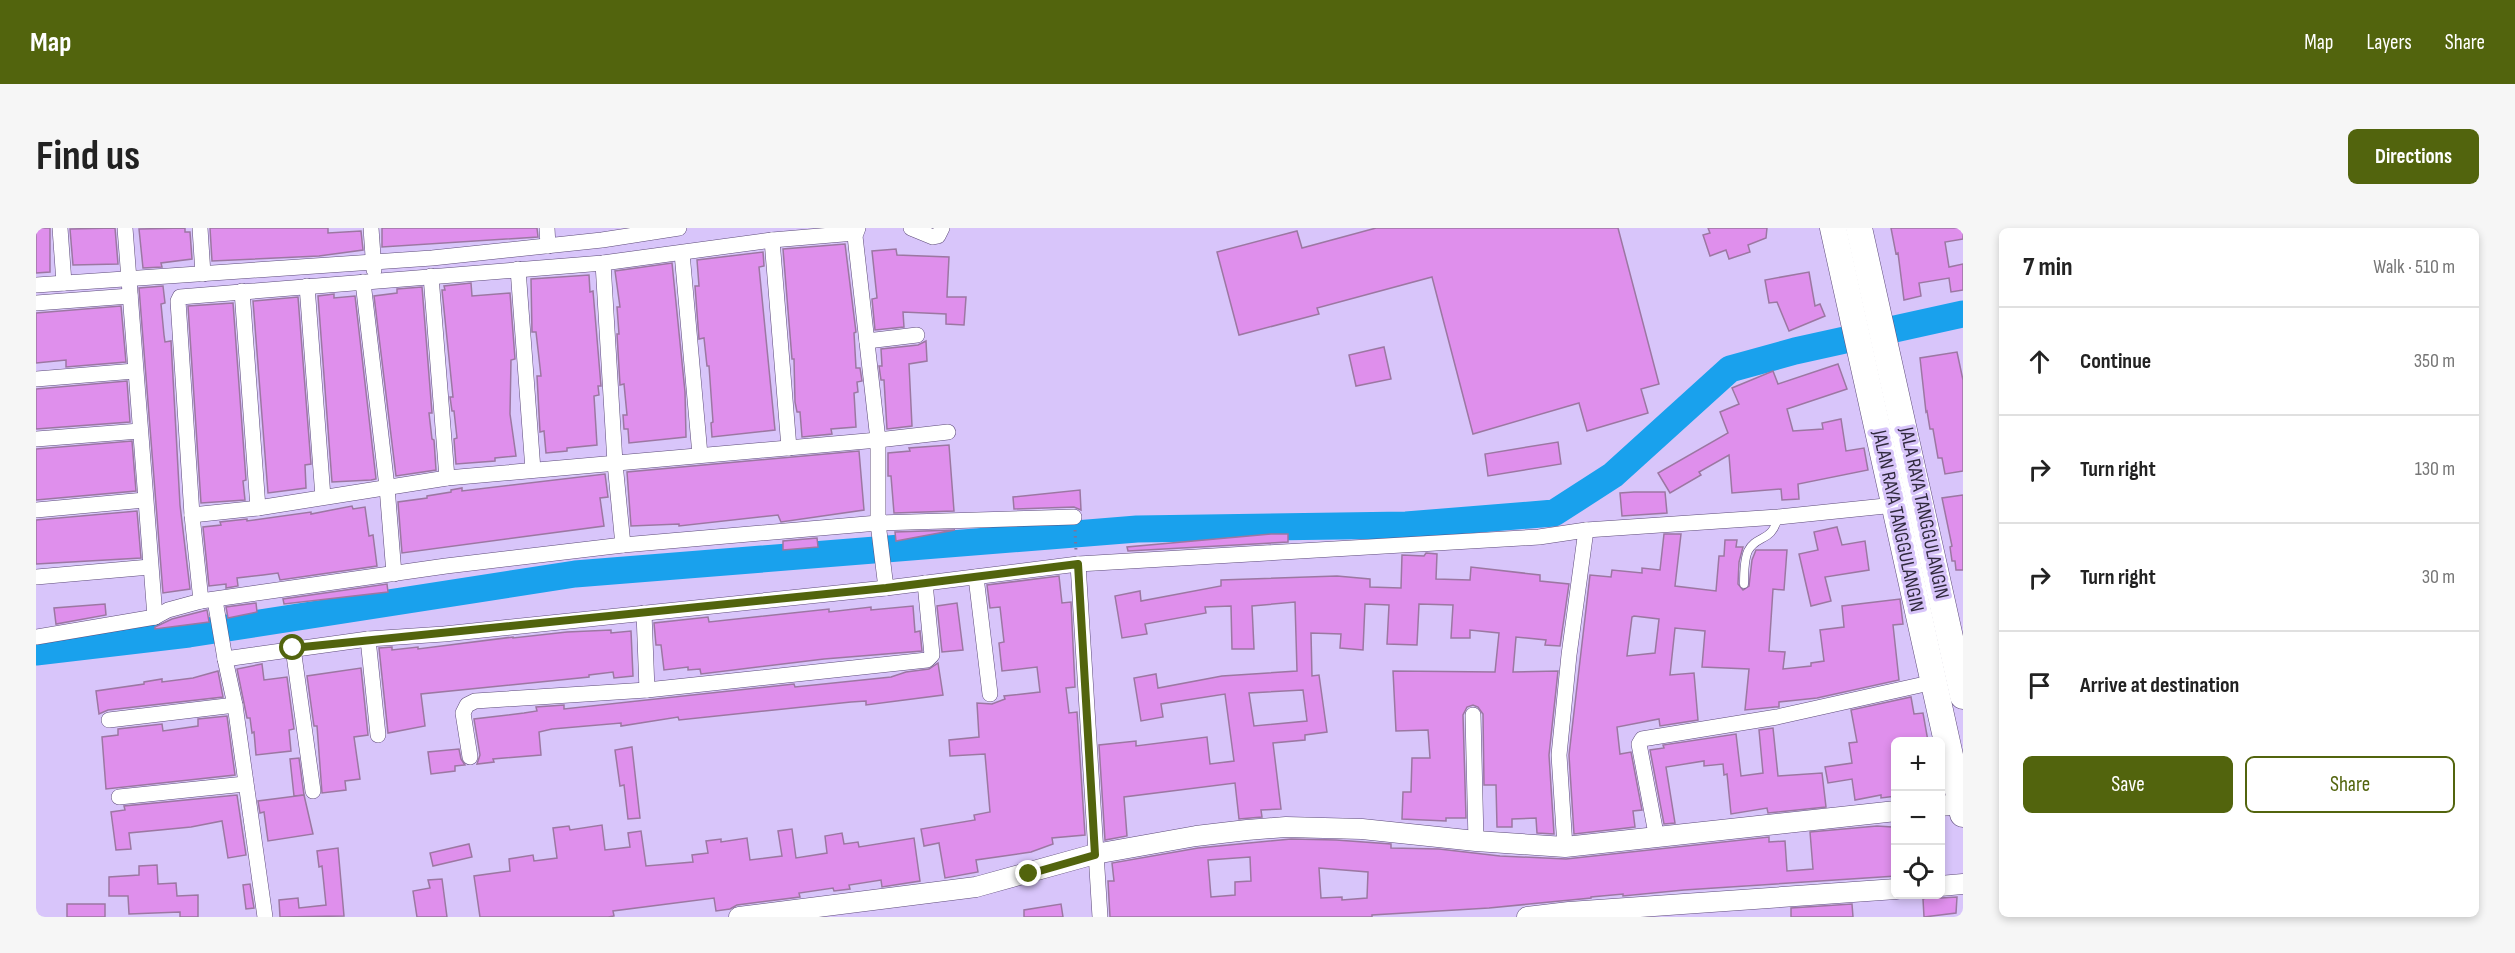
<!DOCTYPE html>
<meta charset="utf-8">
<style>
:root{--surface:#fff;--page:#f6f6f6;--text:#222;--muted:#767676;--line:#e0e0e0;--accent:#52640d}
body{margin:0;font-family:"Sofia Sans Condensed",sans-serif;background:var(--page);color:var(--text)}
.controls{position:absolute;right:18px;bottom:18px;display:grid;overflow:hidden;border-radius:9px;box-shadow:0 3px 9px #0003}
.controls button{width:54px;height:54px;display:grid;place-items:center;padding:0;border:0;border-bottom:2px solid var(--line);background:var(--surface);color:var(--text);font:30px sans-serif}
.stop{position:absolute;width:18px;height:18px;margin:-14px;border:4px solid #52640d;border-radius:50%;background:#fff}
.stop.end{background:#52640d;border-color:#fff;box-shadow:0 2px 6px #0008}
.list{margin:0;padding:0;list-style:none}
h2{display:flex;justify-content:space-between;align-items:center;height:78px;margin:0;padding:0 24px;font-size:26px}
h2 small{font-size:20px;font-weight:400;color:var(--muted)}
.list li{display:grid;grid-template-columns:39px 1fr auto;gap:18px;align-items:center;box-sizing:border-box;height:108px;padding:0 24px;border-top:2px solid var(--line)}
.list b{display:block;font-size:22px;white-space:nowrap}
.list em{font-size:20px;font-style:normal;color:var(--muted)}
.actions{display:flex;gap:12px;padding:18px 24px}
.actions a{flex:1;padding:14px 0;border:2px solid var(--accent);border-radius:9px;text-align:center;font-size:21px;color:var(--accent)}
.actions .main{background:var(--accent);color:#fff}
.icon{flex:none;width:33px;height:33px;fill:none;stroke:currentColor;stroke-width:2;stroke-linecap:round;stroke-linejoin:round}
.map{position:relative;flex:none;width:1927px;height:689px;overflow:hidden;border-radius:9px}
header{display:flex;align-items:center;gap:36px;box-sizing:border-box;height:84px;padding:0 30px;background:var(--accent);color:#fff}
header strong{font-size:28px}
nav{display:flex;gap:33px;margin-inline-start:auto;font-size:21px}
.intro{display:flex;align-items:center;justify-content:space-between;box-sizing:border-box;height:144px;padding:0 36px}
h1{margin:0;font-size:42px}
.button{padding:15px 27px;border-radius:9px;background:var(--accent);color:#fff;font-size:21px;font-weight:700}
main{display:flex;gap:36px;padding:0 36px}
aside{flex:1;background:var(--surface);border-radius:9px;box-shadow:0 3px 9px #0003}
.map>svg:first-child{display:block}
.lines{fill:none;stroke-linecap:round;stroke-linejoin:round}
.river{stroke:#19a1ed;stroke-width:27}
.building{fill:#df8fec;stroke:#9c77a2;stroke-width:1.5;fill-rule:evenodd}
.service-casing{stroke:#5d4b79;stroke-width:9}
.minor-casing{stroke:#5d4b79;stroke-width:16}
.tertiary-casing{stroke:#5d4b79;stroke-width:21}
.trunk-casing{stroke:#5d4b79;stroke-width:27}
.path{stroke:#807397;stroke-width:3;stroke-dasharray:1.5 4.5;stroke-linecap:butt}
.service{stroke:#fff;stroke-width:8}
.minor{stroke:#fff;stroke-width:15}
.tertiary{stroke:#fff;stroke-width:20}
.trunk{stroke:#fff;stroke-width:26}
.route{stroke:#52640d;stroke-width:8}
.labels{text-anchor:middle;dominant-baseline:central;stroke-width:6;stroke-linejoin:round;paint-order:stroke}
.street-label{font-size:20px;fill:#312a3e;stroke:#d8c5fa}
</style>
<header>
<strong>Map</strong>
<nav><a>Map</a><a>Layers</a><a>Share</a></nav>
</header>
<div class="intro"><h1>Find us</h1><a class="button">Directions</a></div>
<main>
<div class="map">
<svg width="1927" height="689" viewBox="0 0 1927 689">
<rect width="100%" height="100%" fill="#d8c5fa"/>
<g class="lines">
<polyline class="river" points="0,424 153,406 539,346 1101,301 1370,297 1518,285 1577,247 1694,141 1759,123 1927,86"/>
</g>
<g class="building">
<polygon points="0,0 14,0 14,44 0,45"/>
<polygon points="79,0 82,36 37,37 34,1"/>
<polygon points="149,0 149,4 154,4 156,31 125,35 126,39 107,40 103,1"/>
<polygon points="174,0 292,0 292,5 325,3 327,22 283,28 176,33"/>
<polygon points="346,0 501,0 502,9 346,19"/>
<polygon points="1340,0 1582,0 1623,156 1605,161 1612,185 1551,203 1543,175 1437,206 1396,49 1281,80 1283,86 1203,107 1181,24 1261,3 1266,20"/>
<polygon points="1672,0 1731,0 1730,10 1712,17 1714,24 1693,31 1690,22 1674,28 1667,7 1674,5"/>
<polygon points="1855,0 1927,0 1927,11 1909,14 1913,39 1927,36 1927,62 1915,64 1913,50 1883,55 1885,68 1868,72 1862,25 1860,26"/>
<polygon points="809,16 820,104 818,105 820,140 824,140 826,153 821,154 822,164 818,165 820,199 795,201 796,206 766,209 764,184 761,184 759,174 758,131 756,131 747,21"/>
<polygon points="860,21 861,27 913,29 911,69 930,69 928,97 910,96 910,86 867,84 868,99 839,102 836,71 841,70 836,23"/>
<polygon points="727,24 728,38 723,39 739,202 676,209 675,195 677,194 673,138 671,138 668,110 663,111 659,58 663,58 661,32"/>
<polygon points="636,35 649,164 650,209 593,215 592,201 588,201 587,187 591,187 588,156 584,157 581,106 583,106 581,79 584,79 579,43"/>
<polygon points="1773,44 1779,78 1784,76 1789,88 1753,103 1741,74 1733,75 1729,52"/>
<polygon points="553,47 554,64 557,63 565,158 562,158 563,167 558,168 561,217 531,220 531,223 510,225 508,203 504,204 501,148 505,148 500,104 496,104 495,51"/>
<polygon points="435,55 436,68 474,65 479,131 475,132 474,186 480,228 459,230 459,233 420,236 418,211 421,210 418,183 416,183 414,169 417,169 406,62 409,62 408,58"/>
<polygon points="127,58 129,75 125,76 128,107 129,114 135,113 144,277 154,361 127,365 103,60"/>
<polygon points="386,59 396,185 393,185 396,211 398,212 400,242 360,248 338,68 361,65 361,61"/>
<polygon points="298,66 298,70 319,68 340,251 335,252 296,254 282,68"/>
<polygon points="262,69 275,236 269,237 270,260 232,265 217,73"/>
<polygon points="197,75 210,252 207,253 209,272 165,275 152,78"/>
<polygon points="85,78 90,134 30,139 30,132 0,135 0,85"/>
<polygon points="890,113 891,133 873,136 876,198 851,201 848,152 845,152 843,138 846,138 845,121 882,117"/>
<polygon points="1348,119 1355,151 1320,158 1313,127"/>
<polygon points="1921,124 1927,152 1927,243 1909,246 1906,230 1902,230 1897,201 1894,201 1891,183 1890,184 1884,130"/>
<polygon points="1802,136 1811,161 1751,181 1757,203 1787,201 1786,195 1805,191 1810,223 1828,220 1832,242 1762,256 1763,271 1746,272 1745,261 1696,265 1693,227 1663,244 1665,247 1634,265 1622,245 1692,205 1684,184 1703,176 1696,160 1737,143 1742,156"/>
<polygon points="91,153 94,194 0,201 0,161"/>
<polygon points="96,213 100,263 0,272 0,221"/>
<polygon points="1522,214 1525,236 1452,248 1449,226"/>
<polygon points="913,217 918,283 858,285 855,248 852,248 852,225 874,223 873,220"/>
<polygon points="823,223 828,282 745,294 742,287 643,298 643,296 595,298 591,244"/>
<polygon points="569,246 572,269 564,270 568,298 366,325 362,274 391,270 391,268 415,264 415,262 426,260 426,263"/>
<polygon points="1044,262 1045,282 1038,279 978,281 977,269"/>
<polygon points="1598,264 1629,264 1631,285 1586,288 1584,265"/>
<polygon points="1927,267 1927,342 1920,342 1919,333 1916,333 1914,319 1916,318 1906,270"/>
<polygon points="316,278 317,281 329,279 333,308 337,307 341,338 244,352 242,345 227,347 201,350 202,358 190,360 190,356 173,358 167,299 185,297 184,294 211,291 211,293 275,284 275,286"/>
<polygon points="101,283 105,330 0,336 0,292"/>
<polygon points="1801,299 1806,317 1829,313 1833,342 1789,349 1795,373 1775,378 1763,326 1782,322 1778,304"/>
<polygon points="919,302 860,313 859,304"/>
<polygon points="1235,306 1252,306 1252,314 1092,323 1091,319"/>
<path d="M1628,306h17l-6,52 41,5 3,-35h5l1,-16h12l-1,7h7l-4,15 -1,22 5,6 6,-4 3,-26 4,-10h31l-3,40 -11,-1 -4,62 16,1 -2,17 28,-3v-3l13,-2 -4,-31 24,-3 -2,-21 58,-7 3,25 -10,1 6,55 -82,18 -38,4v5h-4l-30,3 4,-41 -47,-2 3,-36 -30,-3 -5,47 24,-2 4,47 -38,6 -1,-7 -42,8 3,27 11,-2 11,58 -9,1 2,16 -61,7 -5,-79 21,-180 21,2 1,-7 30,3v-5l18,2zM1598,388l25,3 -4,34 -28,3 5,-39z"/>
<polygon points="781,310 782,319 747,322 747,313"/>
<path d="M1390,325l11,1 -1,25 34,1 1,-13 69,8v6l29,3 -9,62 -15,-1 1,-5 -30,-3 -3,35 45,-1 -9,84 5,79 -17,-1 -1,-15 -24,1v8h-15l-1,-42h-12l-1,-71 -5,-7 -5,-2 -6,2 -4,8 3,103h-20v3l-44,-2 1,-27h8l1,-34h18l-2,-28 -32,1 -3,-60 102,1 4,-39 -29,-3v8h-19l2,-33 -34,-1 -2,41 -30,-1 2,-39 -24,-1 -2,46 -23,-2 1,-14 -30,-1 1,43 7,-1 8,57 -22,3v5l-32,3 8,66 -20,1 1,7 -23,2 -4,-36 -111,14 3,39 -22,4 -6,-95 37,-4v5l71,-9 3,27 24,-3 -9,-67 -64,10 2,13 -22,4 -7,-43 22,-4 2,14 64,-12 75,-5 -2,-69 -43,4 2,43h-22l-1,-43 -26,1 1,6 -61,11 2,10 -25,4 -7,-42 25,-5 1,10 80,-15v-6l116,-4 33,3v8l31,1 1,-33 22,1zM1267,462l4,31 -53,5 -5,-33z"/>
<polygon points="1023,348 1026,375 1035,374 1039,459 1030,460 1033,485 1041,484 1049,607 1016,610 1017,616 995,624 940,632 942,644 909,650 903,615 888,618 885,601 939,592 938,587 954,584 949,526 914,528 913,512 943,509 941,475 956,476 969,471 968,468 1004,464 1001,439 966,443 963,415 968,414 964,379 954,380 951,357"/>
<polygon points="351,356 352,364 248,376 247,371"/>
<polygon points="220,375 221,384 192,390 190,379"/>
<polygon points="921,375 927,422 906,424 901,378"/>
<polygon points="69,376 70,387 20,396 18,380"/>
<polygon points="877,378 879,404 884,403 886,423 788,431 665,446 664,441 652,442 652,439 628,442 625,417 620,417 618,395 672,389 673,394 793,381 793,384 835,379 835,382"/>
<polygon points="171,382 173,394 119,401 119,399 136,391"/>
<polygon points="575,402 575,405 595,403 597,448 578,450 577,444 553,447 553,449 385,466 389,498 352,505 343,420 356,419 356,422 382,419 382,421 477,409 477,410 531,404"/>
<polygon points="902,435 907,467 830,477 830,473 815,474 643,492 642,489 585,498 585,495 516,501 503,504 505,527 457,531 458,534 441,536 444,527 438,491 488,485 501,483 500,479 528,477 528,481 758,456 759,459 855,449 870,444 893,441"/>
<polygon points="226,436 228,452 251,449 258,501 253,502 255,523 220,527 218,504 216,505 214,490 211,490 201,441"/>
<polygon points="325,440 332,507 318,509 324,551 309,553 310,562 286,565 281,498 278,498 271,448"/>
<polygon points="182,443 187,469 72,482 63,486 60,463 108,456 108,454 126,451 126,454 157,450"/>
<polygon points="1875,469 1878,486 1887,485 1892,513 1860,513 1860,568 1845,570 1845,567 1819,572 1816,551 1792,555 1789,539 1816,535 1813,515 1821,514 1815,482"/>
<polygon points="191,488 199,547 70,561 66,509 82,507 82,501 126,496 127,503 162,498 162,491"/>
<polygon points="1737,500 1742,548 1786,545 1790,579 1732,585 1731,580 1695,586 1691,546 1688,547 1687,536 1668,538 1668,533 1630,539 1639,595 1628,596 1614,522 1628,520 1627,517 1700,506 1705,548 1727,545 1723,502"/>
<polygon points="596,519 604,590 592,591 588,557 584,558 579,522"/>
<polygon points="423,521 425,531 429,537 419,538 419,543 395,546 392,524"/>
<polygon points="263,530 268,567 258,568 254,531"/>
<polygon points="201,567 210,627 192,630 186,593 155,599 93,605 95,621 80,622 75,584 89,582 88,578"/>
<polygon points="268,567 277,606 232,613 228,584 224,585 222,573"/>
<polygon points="566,597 569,622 594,619 592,605 605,603 610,638 657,634 656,627 672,625 670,613 685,611 685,614 711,610 714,632 746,628 742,603 756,601 760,630 791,625 789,608 806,605 808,616 822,614 823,619 878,610 884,653 846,659 845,652 813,657 814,661 798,663 797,660 763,665 764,669 701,677 694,681 680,683 678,670 577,683 578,688 572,689 444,689 438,648 474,643 473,631 497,627 498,633 521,630 517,600 533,598 534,602"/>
<path d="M1841,598l15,1 4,49 -212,14 -61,6v-2l-32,3v1l-102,10 -117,7v2h-262l-2,-36h6l-2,-18 86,-15 93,-9 45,1 55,4v4l48,1 61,7 66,3 203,-22v5l16,-1 2,30 26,-2 -3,-37zM1214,629l1,24 -16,1v13l-24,2 -3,-37zM1283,640l49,4 -1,26 -25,2v-3l-21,1z"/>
<polygon points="433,616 436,629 397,638 394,625"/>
<polygon points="302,620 308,688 244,689 243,672 262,670 263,680 290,677 286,638 283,639 281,623"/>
<polygon points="121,637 122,656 140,655 141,668 162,667 162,689 144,689 144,684 93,686 92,668 73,668 73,649 103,647 103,638"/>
<polygon points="406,651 411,689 381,689 377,663 394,660 392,652"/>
<polygon points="214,656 218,680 210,681 207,657"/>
<polygon points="1897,668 1905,670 1921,669 1920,685 1888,689 1887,671"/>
<rect x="31" y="676" width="38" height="13"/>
<polygon points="1025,676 1027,689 988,689 988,682"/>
<polygon points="1816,676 1817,689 1755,689 1755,680"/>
</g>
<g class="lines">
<defs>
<path id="service" d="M1708,356c0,-11 0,-24 4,-33 9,-17 24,-8 30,-34"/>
<g id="minor">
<polyline points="24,0 28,55"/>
<polyline points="89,0 119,389"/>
<polyline points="164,0 167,46"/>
<polyline points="335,0 338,42"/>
<polyline points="511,0 512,18"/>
<polyline points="822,0 819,8 842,212 842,295 1038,289"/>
<polyline points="875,0 897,9 902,8 906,0"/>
<polyline points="736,12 753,220"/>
<polyline points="646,25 664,227"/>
<polyline points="567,35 579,235 587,317"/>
<polyline points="482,41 497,242"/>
<polyline points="395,48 411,250"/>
<polyline points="327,54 351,259 358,346"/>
<polyline points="0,57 396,30 566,12 643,0"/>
<polyline points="271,58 287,269"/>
<polyline points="206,63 222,280"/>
<polyline points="0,75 94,68"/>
<polyline points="831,113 881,107"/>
<polyline points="0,151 99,143"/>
<polyline points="0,211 104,203"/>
<polyline points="0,282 109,272"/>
<polyline points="156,287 222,280 411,250 842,212 912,204"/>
<polyline points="1042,336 1064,689"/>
<polyline points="0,349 114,339"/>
<polyline points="940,349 954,466"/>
<polyline points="179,372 189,431"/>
<polyline points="165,373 156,287 142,73 144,69 567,35 736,12 819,5"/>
<polyline points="608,385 611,462"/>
<polyline points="0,409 119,389 132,382 165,373 410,338 587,317 842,295 850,360"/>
<polyline points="332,411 342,507"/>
<polyline points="257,420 277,563"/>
<polyline points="1437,487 1440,613"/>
<polyline points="73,492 199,477"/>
<polyline points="434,529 427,485 431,477 439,473 611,462 891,432 896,427 889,355"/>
<polyline points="83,569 209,556"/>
<polyline points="1621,611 1603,516 1606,511 1741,489 1898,454"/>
<polyline points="1529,619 1523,527 1533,427 1550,302"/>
<polyline points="229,689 199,477 189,431 332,411 408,406 850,360 1042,336 1503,309 1550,302 1742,289 1859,277"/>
</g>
<g id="tertiary">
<polyline points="1904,578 1924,576"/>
<polyline points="1904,658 1927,656"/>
<polyline points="703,689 940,659 1059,626 1160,608 1211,602 1250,599 1326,601 1440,613 1529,619 1860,583"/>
<polyline points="1491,689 1533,684 1860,661"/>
</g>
<g id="trunk">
<polyline points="1797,0 1927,586"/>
<polyline points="1823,0 1927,468"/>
</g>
</defs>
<use href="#service" class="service-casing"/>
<use href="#minor" class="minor-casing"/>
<use href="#tertiary" class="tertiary-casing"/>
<use href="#trunk" class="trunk-casing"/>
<polyline class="path" points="1039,302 1040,323"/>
<use href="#service" class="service"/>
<use href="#minor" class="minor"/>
<use href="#tertiary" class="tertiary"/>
<use href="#trunk" class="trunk"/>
</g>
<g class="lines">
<polyline class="route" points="257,420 850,360 1042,336 1059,627 993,646"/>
</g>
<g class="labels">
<g class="street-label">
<text transform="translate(1888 285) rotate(78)">JALA RAYA TANGGULANGIN</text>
<text transform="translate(1862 293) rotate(78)">JALAN RAYA TANGGULANGIN</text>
</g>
</g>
</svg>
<div class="controls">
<button>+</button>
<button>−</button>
<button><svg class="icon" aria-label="locate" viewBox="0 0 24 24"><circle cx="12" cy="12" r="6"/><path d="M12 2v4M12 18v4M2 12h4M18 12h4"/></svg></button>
</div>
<div class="stop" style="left:257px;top:420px"></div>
<div class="stop end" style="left:993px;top:646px"></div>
</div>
<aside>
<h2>7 min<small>Walk · 510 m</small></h2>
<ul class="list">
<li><svg class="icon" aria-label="ahead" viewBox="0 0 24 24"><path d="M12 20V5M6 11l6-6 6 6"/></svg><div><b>Continue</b></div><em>350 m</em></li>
<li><svg class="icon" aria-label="right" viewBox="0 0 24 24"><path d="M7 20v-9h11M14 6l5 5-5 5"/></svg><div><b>Turn right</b></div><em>130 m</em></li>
<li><svg class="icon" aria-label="right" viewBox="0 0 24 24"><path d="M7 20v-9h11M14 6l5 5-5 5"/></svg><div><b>Turn right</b></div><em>30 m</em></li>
<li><svg class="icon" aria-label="arrive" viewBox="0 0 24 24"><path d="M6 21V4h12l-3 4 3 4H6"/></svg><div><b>Arrive at destination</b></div></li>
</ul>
<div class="actions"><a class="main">Save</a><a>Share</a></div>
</aside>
</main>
